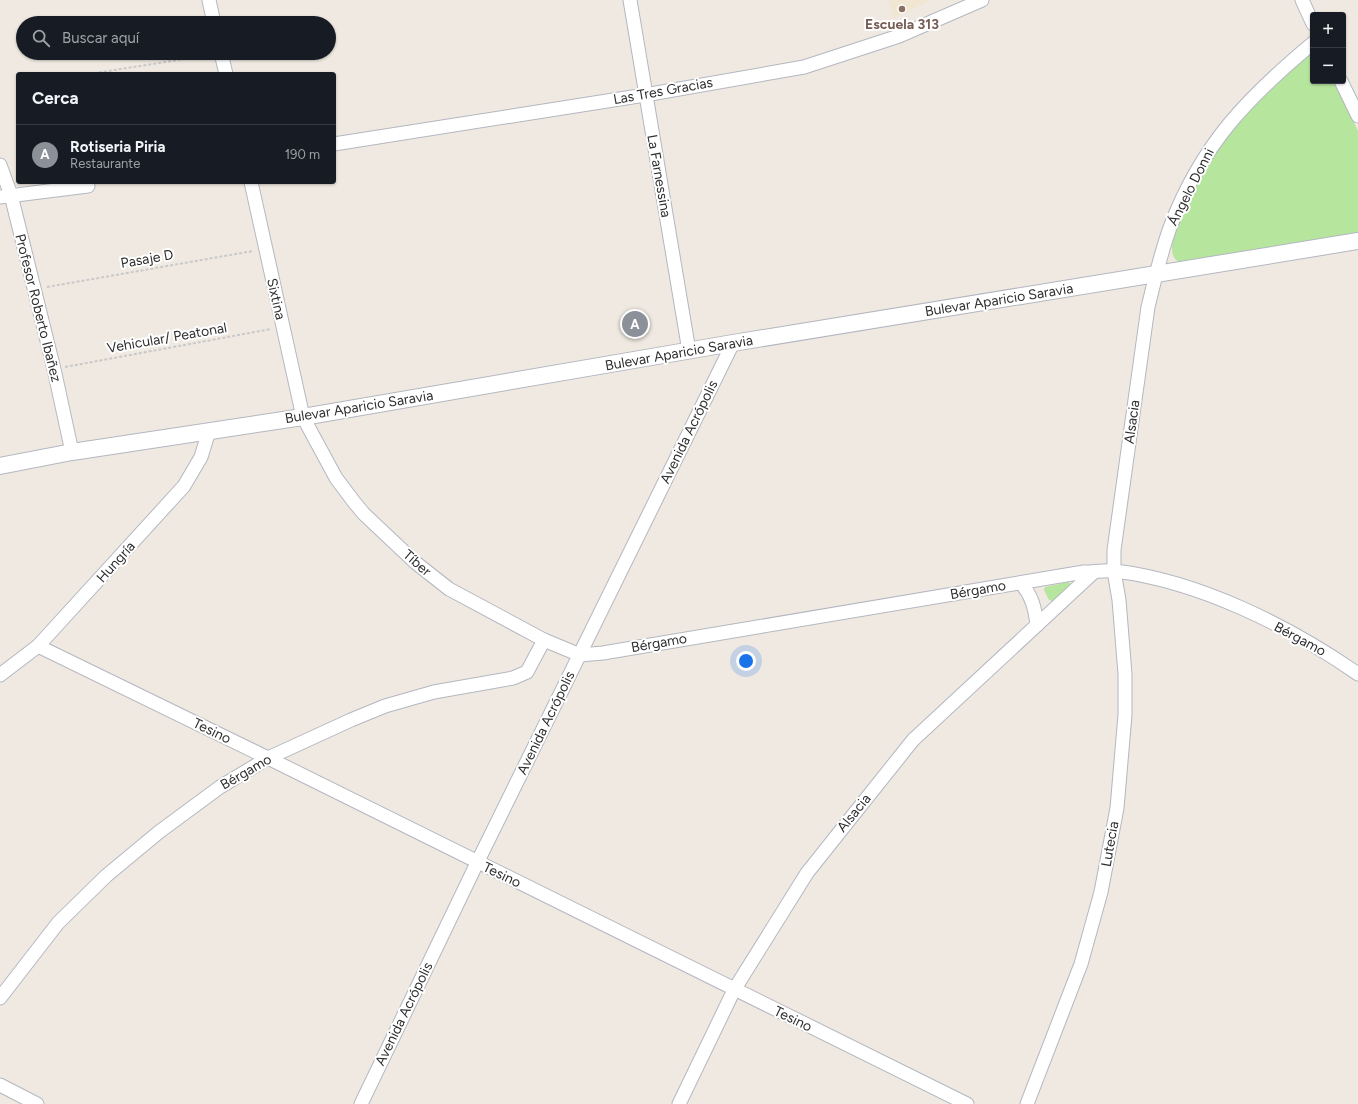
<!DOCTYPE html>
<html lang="es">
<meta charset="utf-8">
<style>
:root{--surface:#171b24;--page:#20242c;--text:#f1f3f6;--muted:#9ea1a6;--line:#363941;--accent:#8c9099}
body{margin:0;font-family:Figtree,sans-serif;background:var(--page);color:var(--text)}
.controls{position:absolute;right:12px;top:12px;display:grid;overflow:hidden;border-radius:4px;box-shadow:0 1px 3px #0004}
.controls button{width:36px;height:36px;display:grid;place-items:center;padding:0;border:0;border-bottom:1px solid var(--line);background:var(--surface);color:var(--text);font:20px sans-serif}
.you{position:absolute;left:746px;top:661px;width:14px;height:14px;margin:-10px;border:3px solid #fff;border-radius:50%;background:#1a73e8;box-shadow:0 0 0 6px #1a73e833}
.badge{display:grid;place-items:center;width:26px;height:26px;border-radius:50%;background:var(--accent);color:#fff;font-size:13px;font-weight:700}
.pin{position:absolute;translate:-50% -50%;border:2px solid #fff;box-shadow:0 1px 4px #0006}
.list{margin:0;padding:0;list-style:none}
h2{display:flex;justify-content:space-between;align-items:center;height:52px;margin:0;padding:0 16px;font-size:17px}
h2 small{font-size:13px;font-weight:400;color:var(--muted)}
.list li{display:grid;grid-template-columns:26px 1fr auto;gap:12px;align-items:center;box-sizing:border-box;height:60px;padding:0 16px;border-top:1px solid var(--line)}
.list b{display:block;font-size:15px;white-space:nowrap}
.list p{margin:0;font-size:13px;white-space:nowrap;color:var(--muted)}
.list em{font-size:13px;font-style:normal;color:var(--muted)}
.icon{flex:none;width:22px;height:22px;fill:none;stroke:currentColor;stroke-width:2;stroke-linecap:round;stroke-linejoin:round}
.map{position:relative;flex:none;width:1358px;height:1104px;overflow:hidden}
.search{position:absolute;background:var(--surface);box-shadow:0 1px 3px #0004;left:16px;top:16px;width:320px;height:44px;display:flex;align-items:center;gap:10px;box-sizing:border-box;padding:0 14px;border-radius:22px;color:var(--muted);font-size:15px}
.panel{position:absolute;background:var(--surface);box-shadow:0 1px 3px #0004;left:16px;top:72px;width:320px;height:112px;border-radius:4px}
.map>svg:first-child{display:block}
.education{fill:#f0e6d1}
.green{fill:#b6e59e}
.building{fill:#cbc7bf}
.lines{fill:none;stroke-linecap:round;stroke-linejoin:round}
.minor-casing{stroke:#b4b7c1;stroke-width:15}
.tertiary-casing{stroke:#b4b7c1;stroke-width:18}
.path{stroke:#c9c9c9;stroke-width:2;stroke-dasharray:3 2;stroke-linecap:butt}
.minor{stroke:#fff;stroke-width:13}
.tertiary{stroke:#fff;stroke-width:16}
.education-dot{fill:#8d6e63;stroke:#fff;stroke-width:1.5}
.labels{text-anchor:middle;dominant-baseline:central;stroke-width:4;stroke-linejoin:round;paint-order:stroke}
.education-label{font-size:14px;font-weight:bold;fill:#785e54;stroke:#fff}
.street-label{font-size:14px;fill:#2e2e2e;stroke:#fff}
</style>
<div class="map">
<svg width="1358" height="1104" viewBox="0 0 1358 1104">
<rect width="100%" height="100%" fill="#efe9e1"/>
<polygon class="education" points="888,0 931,0 894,18"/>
<g class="green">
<path d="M1313,54v27h21l24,50v103l-177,29c-4,-2 -7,-4 -8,-8 -8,-19 42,-104 55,-121 22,-30 51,-54 78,-77z"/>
<polygon points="1069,582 1071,585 1070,587 1052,601 1049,600 1044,590 1045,587"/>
</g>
<polygon class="building" points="638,314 640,332 631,334 629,315"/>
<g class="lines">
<defs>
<g id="minor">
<polyline points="209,0 214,23"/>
<polyline points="630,0 689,351"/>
<polyline points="1302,0 1313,24"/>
<polyline points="221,53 226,74"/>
<polyline points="1341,81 1358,116"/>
<polyline points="334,144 645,95 804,67 899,36 982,0"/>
<polyline points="0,165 11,195 54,369 72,452"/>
<path d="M251,182l52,235 33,61 18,24 10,12 52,49 33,26 95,51 36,15 23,-2 481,-81c10,0 21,-2 31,-1 84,10 174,55 243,103"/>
<polyline points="0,197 88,186"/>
<path d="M1021,583c11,13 14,25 16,42"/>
<polyline points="38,646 268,758 967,1104"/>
<polyline points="0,675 38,646 184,486 201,457 209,431"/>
<polyline points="0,998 58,923 106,876 159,832 220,787 268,758 351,720 385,706 434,692 513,678 527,672 544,640"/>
<polyline points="0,1085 37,1104"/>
<polyline points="361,1104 477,863 733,343"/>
<polyline points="679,1104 734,990 807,873 913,740 1094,572"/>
<path d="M1027,1104l54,-140 20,-72 16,-84 8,-93v-41l-6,-74 -5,-29v-21l34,-243c7,-28 13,-56 23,-82 31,-81 77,-128 142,-182"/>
</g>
<polyline id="tertiary" points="0,466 72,452 303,417 733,343 1358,241"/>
</defs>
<use href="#minor" class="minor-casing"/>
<use href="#tertiary" class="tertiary-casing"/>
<g class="path">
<polyline points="89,74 210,55"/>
<polyline points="47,287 253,251"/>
<polyline points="65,367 271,329"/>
</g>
<use href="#minor" class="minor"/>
<use href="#tertiary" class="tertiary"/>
</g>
<circle class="education-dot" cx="902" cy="9" r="4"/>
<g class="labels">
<g class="education-label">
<text x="902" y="24">Escuela 313</text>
</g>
<g class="street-label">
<text transform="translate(663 91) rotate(-10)">Las Tres Gracias</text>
<text transform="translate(659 176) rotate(80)">La Farnessina</text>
<text transform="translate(1191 187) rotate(-63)">Ángelo Donni</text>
<text transform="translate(147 259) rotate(-10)">Pasaje D</text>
<text transform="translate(276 299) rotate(77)">Sixtina</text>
<text transform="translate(999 300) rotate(-9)">Bulevar Aparicio Saravia</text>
<text transform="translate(38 308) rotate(76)">Profesor Roberto Ibañez</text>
<text transform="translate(167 338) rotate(-10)">Vehicular/ Peatonal</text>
<text transform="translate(679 353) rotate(-10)">Bulevar Aparicio Saravia</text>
<text transform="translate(359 407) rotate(-9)">Bulevar Aparicio Saravia</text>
<text transform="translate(1132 422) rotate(-82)">Alsacia</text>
<text transform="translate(689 432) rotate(-64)">Avenida Acrópolis</text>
<text transform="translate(116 562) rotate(-48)">Hungría</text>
<text transform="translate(417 563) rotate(41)">Tíber</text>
<text transform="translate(978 590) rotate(-10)">Bérgamo</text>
<text transform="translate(1300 639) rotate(28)">Bérgamo</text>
<text transform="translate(659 643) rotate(-10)">Bérgamo</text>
<text transform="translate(546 723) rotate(-64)">Avenida Acrópolis</text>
<text transform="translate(212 731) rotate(26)">Tesino</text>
<text transform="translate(246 772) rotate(-30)">Bérgamo</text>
<text transform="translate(854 813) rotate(-51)">Alsacia</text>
<text transform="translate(1110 844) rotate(-80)">Lutecia</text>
<text transform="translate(502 875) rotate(26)">Tesino</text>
<text transform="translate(404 1014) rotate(-64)">Avenida Acrópolis</text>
<text transform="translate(793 1019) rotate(26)">Tesino</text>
</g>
</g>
</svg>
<div class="controls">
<button>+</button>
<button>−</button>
</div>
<div class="you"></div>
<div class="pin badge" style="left:635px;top:324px">A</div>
<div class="search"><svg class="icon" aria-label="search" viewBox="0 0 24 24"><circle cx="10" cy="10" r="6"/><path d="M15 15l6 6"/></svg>Buscar aquí</div>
<section class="panel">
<h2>Cerca<small></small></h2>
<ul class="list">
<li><span class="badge">A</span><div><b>Rotiseria Piria</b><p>Restaurante</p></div><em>190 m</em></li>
</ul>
</section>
</div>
